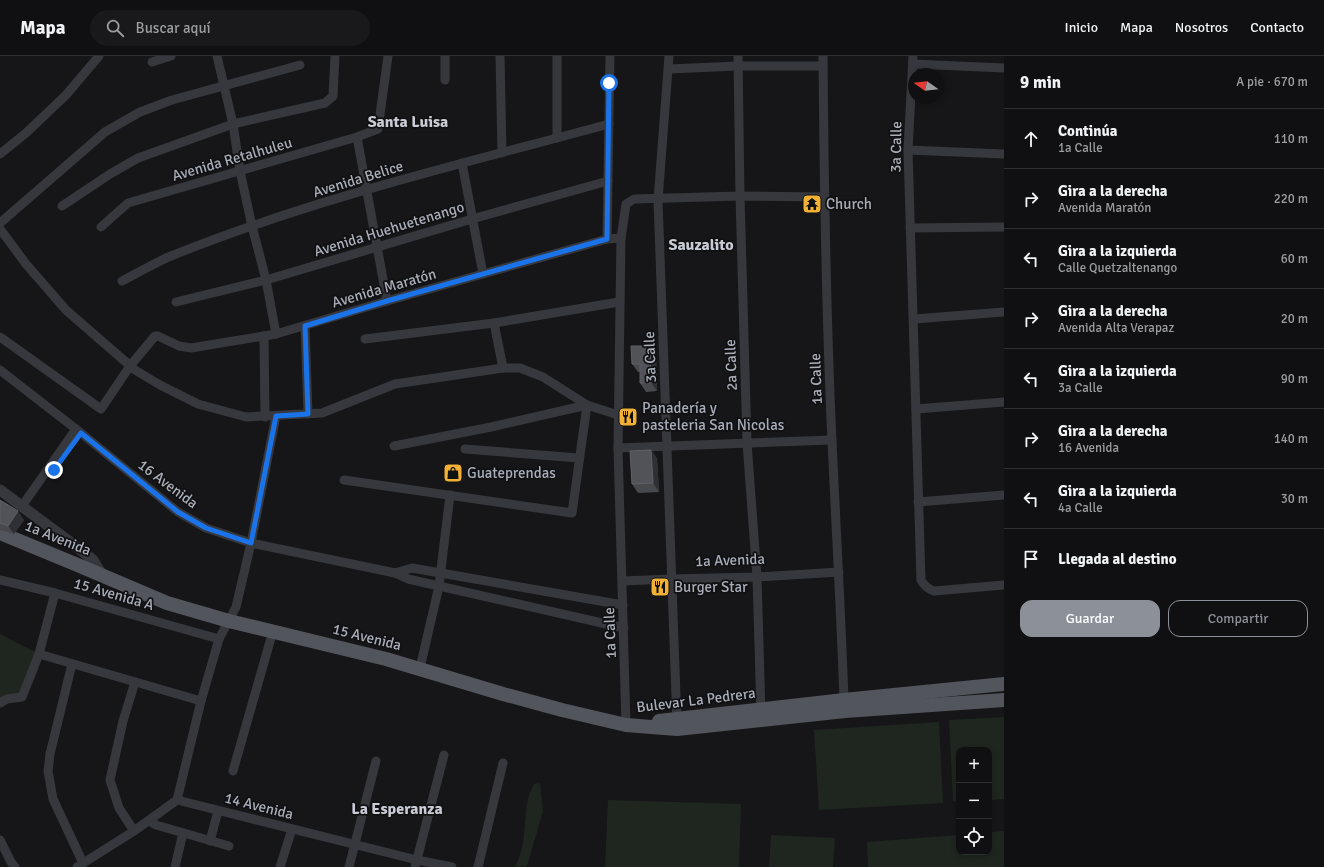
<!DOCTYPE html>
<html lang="es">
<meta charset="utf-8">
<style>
:root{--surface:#101012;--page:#19191b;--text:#f1f3f6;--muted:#9c9d9f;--line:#303032;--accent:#8c9099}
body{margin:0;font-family:Signika,sans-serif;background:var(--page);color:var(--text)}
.controls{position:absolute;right:12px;bottom:12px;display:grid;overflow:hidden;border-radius:8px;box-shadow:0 2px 6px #0003}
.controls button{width:36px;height:36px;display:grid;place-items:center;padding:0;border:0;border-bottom:1px solid var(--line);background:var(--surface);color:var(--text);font:20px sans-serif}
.compass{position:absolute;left:908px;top:12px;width:36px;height:36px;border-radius:50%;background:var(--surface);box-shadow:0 2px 6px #0003;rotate:284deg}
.stop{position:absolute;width:12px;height:12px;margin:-9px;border:3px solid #1a73e8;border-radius:50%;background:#fff}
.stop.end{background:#1a73e8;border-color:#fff;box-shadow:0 1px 4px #0008}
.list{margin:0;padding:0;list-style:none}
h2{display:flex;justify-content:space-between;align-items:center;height:52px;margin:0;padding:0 16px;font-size:17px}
h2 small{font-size:13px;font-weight:400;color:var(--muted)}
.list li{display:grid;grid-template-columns:26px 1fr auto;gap:12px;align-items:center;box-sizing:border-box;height:60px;padding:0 16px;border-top:1px solid var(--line)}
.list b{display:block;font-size:15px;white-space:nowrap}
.list p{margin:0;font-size:13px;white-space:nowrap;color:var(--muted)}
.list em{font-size:13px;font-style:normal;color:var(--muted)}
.actions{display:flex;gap:8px;padding:12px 16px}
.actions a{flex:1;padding:9px 0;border:1px solid var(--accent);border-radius:12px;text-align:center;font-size:14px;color:var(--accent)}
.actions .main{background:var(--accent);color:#fff}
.icon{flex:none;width:22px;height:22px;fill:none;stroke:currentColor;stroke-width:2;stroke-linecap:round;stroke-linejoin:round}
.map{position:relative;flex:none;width:1004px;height:811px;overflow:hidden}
header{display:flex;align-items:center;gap:24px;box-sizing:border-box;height:56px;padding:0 20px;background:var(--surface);border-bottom:1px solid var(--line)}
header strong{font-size:19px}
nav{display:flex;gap:22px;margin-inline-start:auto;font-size:14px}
.search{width:280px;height:36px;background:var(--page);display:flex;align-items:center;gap:10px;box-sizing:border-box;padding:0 14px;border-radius:22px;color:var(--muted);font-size:15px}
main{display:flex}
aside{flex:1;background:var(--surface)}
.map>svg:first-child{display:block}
.green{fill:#1e261f}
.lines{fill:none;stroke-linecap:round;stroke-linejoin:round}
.minor{stroke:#37383d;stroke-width:9}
.tertiary{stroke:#37383d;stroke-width:11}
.primary{stroke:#53555c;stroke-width:14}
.wall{fill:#47494d}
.shaded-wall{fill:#2f3033}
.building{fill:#525359;stroke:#5f6168}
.route{stroke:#1a73e8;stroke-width:5}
.labels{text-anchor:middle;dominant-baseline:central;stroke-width:3.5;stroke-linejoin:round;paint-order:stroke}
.street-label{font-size:15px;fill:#a8adb8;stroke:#111113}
.poi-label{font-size:15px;fill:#a8adb8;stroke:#111113;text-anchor:start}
.neighbourhood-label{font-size:16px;font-weight:bold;fill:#c9ccd4;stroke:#111113}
</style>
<header>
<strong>Mapa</strong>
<div class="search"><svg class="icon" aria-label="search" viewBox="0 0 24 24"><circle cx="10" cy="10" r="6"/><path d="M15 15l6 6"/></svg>Buscar aquí</div>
<nav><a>Inicio</a><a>Mapa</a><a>Nosotros</a><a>Contacto</a></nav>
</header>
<main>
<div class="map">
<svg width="1004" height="811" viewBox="0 0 1004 811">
<rect width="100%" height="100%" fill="#161618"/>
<g class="green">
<polygon points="0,578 39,598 22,641 0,647"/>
<polygon points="1004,661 1004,743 989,744 989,694 959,694 959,745 953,745 949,664"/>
<polygon points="939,666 943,747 819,754 814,674"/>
<path d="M540,727l3,28 -16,55 -12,1c12,-22 8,-44 13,-68 1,-5 4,-10 6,-15z"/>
<polygon points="608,744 741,748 739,811 605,811"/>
<polygon points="1004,775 1004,811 868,811 867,786 959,779 959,796 989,796 989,776"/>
<polygon points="771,779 835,782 833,811 769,811"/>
</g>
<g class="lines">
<g class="minor">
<polyline points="217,0 233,68 240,115 252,170 266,224 276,278"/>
<polyline points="445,0 445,24"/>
<polyline points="500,0 502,97"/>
<polyline points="669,0 658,144 677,668"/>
<polyline points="738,0 740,140 747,387 757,521 761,658"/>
<path d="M823,0c1,128 3,257 9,385 4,87 9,173 12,259"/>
<path d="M913,0l-5,94 13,430c3,6 7,9 13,11l70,-6"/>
<polyline points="152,6 171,0"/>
<polyline points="913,8 1004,12"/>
<polyline points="669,13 738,10 823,10"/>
<polyline points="357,81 387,245"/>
<polyline points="557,82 557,0"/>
<polyline points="908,94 1004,98"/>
<polyline points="0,98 26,77 66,39 99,0"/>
<polyline points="462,107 483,218"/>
<polyline points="62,150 110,118 138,102 233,68 325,47 333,40 335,0"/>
<polyline points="0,167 105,76 140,56 172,44 300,9"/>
<polyline points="101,171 128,147 357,81 378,73 388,0"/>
<polyline points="910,172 1004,171"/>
<polyline points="0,173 26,208 66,254 135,314 160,329 198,348 246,361 322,357 395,328 503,312 520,312 543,321 587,349 618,359"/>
<polyline points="607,183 610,0"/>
<path d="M122,225c16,-8 32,-18 49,-25 141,-57 291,-92 438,-132"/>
<polyline points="176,246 266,224 472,163 608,125"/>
<polyline points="914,263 1004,256"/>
<polyline points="494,267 503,312"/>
<polyline points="305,270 308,358"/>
<polyline points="264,280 265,361"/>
<polyline points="0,281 101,353 130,310 155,280 158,280 179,290 191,292 276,278 387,245 607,183 621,182"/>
<polyline points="365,283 494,267 619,246"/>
<polyline points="0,314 81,377 178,456 206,472 251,487 395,517 408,523 624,572"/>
<polyline points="916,353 1004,346"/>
<polyline points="618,392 832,384"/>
<polyline points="465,393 579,402"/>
<polyline points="344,424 572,457 587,349 491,371 394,390"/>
<polyline points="918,446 1004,439"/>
<polyline points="22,450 76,373"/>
<polyline points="395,517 412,512 623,549"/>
<polyline points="0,524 55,537 219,583"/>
<polyline points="623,525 671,523 757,521 839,516"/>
<polyline points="39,598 201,645"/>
<polyline points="72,608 50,698 48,715 53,743 83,807"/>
<polyline points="420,612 439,530 450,439"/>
<polyline points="0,647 7,643 22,641 39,598 55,537"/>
<polyline points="626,669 618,392 621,182 626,148 634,143 740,140 824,141"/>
<polyline points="233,715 273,575"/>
<polyline points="177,744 201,645 219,583 236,551 251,487 276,360"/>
<polyline points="177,744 417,804 452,811"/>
<polyline points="149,765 156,769 229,790"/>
<polyline points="134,775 119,752 110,724 123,665 135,626"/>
<polyline points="0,784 11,806 15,811"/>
<polyline points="210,785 218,755"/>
<polyline points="77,811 134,775 177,744"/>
<polyline points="175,811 183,777"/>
<polyline points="280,811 292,773"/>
<polyline points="349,811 376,705"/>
<polyline points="415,811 444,699"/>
<polyline points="478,811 503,707"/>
</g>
<polyline class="tertiary" points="0,434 82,495 93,504 102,519"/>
<g class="primary">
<polyline points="0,477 80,510 167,547 229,565 386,603 503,638 562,654 626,669 677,673 845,655 1004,644"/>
<polyline points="659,665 844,644 1004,628"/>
</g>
</g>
<g class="wall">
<polygon points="650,290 656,299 657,335 646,336 640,327 640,316 638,316 632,308"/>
<polygon points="657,402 659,436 638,437 632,428"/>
<polygon points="0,444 24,464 14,478 0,474"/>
</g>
<g class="shaded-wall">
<polygon points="650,290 656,299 657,335 651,327"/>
<polygon points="651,394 657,402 659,436 653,427"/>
<polygon points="18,455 24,464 14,478 8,470"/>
</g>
<g class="building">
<polygon points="631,290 650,290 651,327 640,327 640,308 632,308"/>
<polygon points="651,394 653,427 632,428 630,395"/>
<polygon points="0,444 18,455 8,470 0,467"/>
</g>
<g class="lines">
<polyline class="route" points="54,414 81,377 178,456 206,472 251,487 276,360 308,358 305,270 387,245 607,183 609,27"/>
</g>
<defs>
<symbol id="temple-square" viewBox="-11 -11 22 22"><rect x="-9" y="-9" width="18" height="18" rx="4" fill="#f2b134" stroke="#111113"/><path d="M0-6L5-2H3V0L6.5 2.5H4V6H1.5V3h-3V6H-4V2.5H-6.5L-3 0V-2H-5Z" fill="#111"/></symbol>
<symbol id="restaurant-square" viewBox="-11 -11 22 22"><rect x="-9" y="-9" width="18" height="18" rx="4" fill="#f2b134" stroke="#111113"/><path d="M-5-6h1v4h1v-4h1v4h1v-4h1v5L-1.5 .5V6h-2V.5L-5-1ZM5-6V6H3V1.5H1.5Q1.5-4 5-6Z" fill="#111"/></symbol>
<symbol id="shop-square" viewBox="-11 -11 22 22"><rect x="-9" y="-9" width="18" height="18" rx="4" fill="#f2b134" stroke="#111113"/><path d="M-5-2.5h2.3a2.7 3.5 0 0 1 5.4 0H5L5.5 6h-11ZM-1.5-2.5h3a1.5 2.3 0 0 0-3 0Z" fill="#111"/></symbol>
</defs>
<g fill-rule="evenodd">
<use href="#temple-square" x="801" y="137" width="22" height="22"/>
<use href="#restaurant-square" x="617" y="350" width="22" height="22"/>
<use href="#shop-square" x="442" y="406" width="22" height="22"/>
<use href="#restaurant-square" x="649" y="520" width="22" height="22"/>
</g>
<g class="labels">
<g class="street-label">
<text transform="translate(896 91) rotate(-89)">3a Calle</text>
<text transform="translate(232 103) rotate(-16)">Avenida Retalhuleu</text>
<text transform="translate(358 123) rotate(-17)">Avenida Belice</text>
<text transform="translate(389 173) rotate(-17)">Avenida Huehuetenango</text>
<text transform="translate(384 232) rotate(-16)">Avenida Maratón</text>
<text transform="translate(650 301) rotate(-92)">3a Calle</text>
<text transform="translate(731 309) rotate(-92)">2a Calle</text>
<text transform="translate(816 323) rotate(-92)">1a Calle</text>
<text transform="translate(168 428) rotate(37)">16 Avenida</text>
<text transform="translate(58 482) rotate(22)">1a Avenida</text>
<text transform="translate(730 504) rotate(-2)">1a Avenida</text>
<text transform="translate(114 538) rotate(16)">15 Avenida A</text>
<text transform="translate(610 577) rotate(-92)">1a Calle</text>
<text transform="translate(367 581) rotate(14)">15 Avenida</text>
<text transform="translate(696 644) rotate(-7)">Bulevar La Pedrera</text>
<text transform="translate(259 750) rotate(14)">14 Avenida</text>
</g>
<g class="poi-label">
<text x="826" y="148">Church</text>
<text x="642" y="352">Panadería y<tspan x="642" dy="17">pasteleria San Nicolas</tspan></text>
<text x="467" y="417">Guateprendas</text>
<text x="674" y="531">Burger Star</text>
</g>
<g class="neighbourhood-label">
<text x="408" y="66">Santa Luisa</text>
<text x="701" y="189">Sauzalito</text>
<text x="397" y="753">La Esperanza</text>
</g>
</g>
</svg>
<div class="controls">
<button>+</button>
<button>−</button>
<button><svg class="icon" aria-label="locate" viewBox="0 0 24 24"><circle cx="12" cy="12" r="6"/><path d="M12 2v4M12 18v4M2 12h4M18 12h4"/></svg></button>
</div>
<svg class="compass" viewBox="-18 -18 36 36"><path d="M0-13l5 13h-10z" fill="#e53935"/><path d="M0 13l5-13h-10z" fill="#9c9d9f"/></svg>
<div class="stop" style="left:609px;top:27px"></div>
<div class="stop end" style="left:54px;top:414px"></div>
</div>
<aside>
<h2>9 min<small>A pie · 670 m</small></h2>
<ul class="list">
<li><svg class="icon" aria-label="ahead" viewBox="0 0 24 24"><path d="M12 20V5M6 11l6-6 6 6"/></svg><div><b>Continúa</b><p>1a Calle</p></div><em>110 m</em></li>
<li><svg class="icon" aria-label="right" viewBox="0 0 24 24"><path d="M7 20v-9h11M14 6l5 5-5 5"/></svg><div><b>Gira a la derecha</b><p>Avenida Maratón</p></div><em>220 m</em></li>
<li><svg class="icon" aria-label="left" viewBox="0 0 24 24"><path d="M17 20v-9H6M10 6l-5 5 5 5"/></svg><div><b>Gira a la izquierda</b><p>Calle Quetzaltenango</p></div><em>60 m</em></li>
<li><svg class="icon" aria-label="right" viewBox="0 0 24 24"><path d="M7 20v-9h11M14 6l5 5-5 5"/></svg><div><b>Gira a la derecha</b><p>Avenida Alta Verapaz</p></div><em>20 m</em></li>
<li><svg class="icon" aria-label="left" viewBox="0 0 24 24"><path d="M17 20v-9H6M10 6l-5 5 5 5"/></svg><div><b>Gira a la izquierda</b><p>3a Calle</p></div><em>90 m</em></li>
<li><svg class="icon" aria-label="right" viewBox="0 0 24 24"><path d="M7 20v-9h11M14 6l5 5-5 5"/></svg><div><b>Gira a la derecha</b><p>16 Avenida</p></div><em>140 m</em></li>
<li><svg class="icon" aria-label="left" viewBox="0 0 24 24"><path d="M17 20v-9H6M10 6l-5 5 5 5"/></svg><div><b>Gira a la izquierda</b><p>4a Calle</p></div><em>30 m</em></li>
<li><svg class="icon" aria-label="arrive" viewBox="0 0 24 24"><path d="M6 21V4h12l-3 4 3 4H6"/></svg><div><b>Llegada al destino</b></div></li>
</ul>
<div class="actions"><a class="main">Guardar</a><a>Compartir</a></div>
</aside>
</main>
